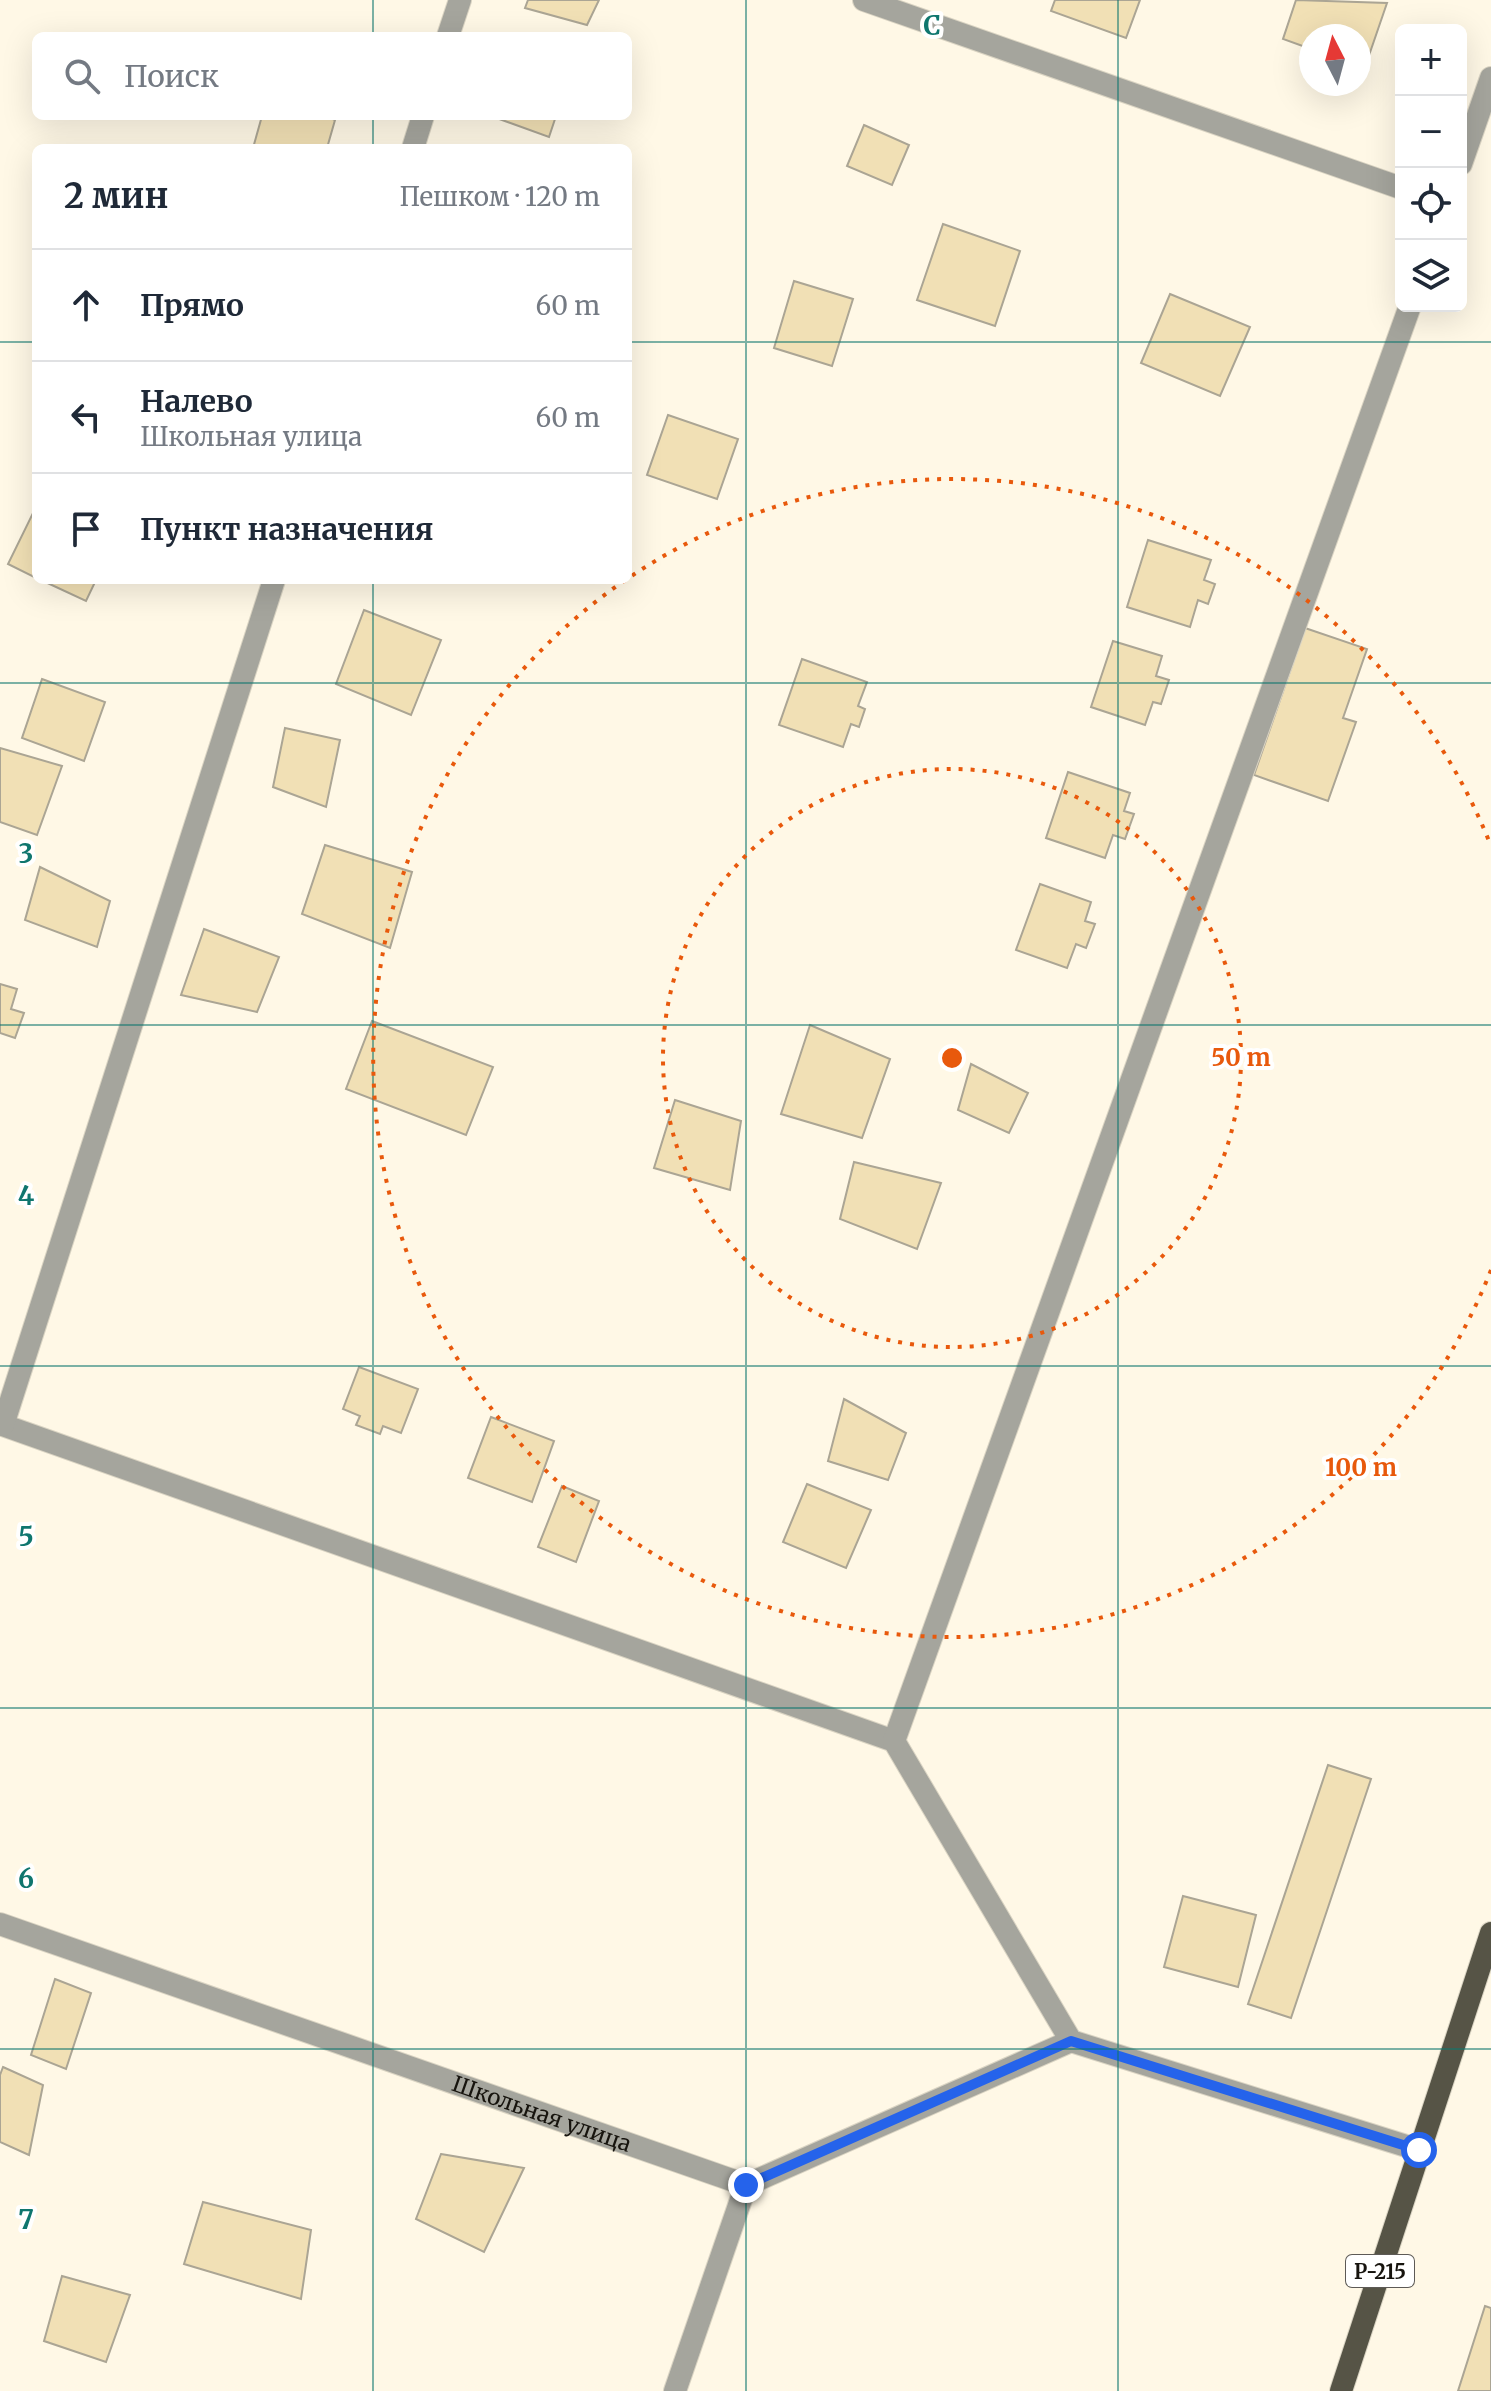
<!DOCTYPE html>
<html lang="ru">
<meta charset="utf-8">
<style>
:root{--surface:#fff;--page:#f6f6f7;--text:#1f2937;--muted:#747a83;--line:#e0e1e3}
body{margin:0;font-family:Merriweather,serif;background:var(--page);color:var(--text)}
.controls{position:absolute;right:24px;top:24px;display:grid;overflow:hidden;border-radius:12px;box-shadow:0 8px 32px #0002}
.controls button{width:72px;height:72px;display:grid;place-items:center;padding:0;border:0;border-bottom:2px solid var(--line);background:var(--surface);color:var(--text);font:40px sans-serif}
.compass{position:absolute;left:1299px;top:24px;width:72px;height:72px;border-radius:50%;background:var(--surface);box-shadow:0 8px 32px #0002;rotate:354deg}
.stop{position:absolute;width:24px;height:24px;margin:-18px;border:6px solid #2563eb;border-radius:50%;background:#fff}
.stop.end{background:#2563eb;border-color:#fff;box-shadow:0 2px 8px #0008}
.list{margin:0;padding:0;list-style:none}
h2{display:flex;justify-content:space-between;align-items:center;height:104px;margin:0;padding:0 32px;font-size:34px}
h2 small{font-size:26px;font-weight:400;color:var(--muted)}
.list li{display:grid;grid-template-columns:52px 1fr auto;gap:24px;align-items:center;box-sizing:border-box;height:112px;padding:0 32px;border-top:2px solid var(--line)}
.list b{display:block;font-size:30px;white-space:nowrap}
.list p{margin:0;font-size:26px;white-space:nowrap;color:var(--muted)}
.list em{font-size:26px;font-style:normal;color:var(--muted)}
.icon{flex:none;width:44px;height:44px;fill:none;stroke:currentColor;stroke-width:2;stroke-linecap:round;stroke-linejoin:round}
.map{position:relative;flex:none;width:1491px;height:2391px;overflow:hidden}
.search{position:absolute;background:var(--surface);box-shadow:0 8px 32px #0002;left:32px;top:32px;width:600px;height:88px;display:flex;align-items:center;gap:20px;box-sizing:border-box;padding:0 28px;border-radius:12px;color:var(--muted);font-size:30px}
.panel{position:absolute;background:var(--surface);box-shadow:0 8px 32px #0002;left:32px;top:144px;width:600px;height:440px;border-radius:12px}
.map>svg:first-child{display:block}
.building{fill:#f1e0b5;stroke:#aba594;stroke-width:2}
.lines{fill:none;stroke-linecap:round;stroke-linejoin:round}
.minor-casing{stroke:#dad4c3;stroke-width:24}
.trunk-casing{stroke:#dad4c3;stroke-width:24}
.minor{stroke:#a5a59d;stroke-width:22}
.trunk{stroke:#565446;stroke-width:22}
.route{stroke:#2563eb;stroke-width:10}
.grid{fill:none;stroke:#0f766e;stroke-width:2;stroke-opacity:0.55}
.ring{fill:none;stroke:#e8590c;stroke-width:4;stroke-dasharray:4 8}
.labels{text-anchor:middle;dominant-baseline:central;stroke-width:8;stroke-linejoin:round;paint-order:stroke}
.shield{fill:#fff;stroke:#5d5a56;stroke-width:2}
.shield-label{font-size:20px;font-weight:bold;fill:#17140e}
.street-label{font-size:22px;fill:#17140e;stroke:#fff}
.grid-label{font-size:26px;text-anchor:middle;font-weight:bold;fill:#0f766e;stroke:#fff;stroke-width:8;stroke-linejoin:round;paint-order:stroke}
.centre{fill:#e8590c;stroke:#fff;stroke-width:4}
.ring-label{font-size:24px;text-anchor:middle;font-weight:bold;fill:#e8590c;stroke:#fff;stroke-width:8;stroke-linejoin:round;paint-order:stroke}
</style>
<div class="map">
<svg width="1491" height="2391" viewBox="0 0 1491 2391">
<rect width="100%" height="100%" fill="#fff8e6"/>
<g class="building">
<polygon points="528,0 599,0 587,25 525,8"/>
<polygon points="1055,0 1140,0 1126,38 1051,11"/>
<polygon points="1296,0 1387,3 1365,67 1359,65 1359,36 1311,36 1311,49 1283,39"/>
<polygon points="262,116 326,116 335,120 327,148 253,148"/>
<polygon points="491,116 556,116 549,137"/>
<polygon points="864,125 909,145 892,185 847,166"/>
<polygon points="943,224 1020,251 995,326 917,300"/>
<polygon points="794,281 853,299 832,366 774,348"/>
<polygon points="1170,294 1250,327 1220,396 1141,363"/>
<polygon points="668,415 738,439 717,499 647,475"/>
<polygon points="36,507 36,578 8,564"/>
<polygon points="1148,540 1211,560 1204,580 1215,584 1208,604 1198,600 1190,627 1127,607"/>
<polygon points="41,580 96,580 86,601"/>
<polygon points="364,610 441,640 411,715 336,684"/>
<polygon points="1305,628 1367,649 1343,718 1356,722 1328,801 1254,775"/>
<polygon points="1113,641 1162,656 1156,676 1169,680 1161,704 1153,702 1145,725 1091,707"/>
<polygon points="802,659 867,682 858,706 865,709 859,727 851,724 843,747 779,725"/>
<polygon points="42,679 105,702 84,761 22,738"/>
<polygon points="285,728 340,740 326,807 273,787"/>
<polygon points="0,748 62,766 37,835 0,822"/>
<polygon points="1068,772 1130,793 1124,811 1134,814 1125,839 1113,835 1105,858 1046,838"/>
<polygon points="325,845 412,872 390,948 302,914"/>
<polygon points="40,867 110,901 97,947 25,920"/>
<polygon points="1040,884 1091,902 1085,921 1095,924 1086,948 1076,944 1067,968 1016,950"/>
<polygon points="204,929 279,957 257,1012 181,995"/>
<polygon points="0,984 17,989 11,1009 24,1013 15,1038 0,1033"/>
<polygon points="372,1021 493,1067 466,1135 346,1089"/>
<polygon points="810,1025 890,1059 862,1138 781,1114"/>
<polygon points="971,1064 1028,1093 1009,1133 958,1110"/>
<polygon points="675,1100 741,1121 730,1190 654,1168"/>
<polygon points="854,1162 941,1183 917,1249 840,1219"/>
<polygon points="359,1367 418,1389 401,1433 383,1426 380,1434 356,1425 360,1416 343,1409"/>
<polygon points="844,1399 906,1433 888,1480 828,1461"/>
<polygon points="491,1417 554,1441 532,1502 468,1478"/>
<polygon points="807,1484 871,1510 846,1568 783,1542"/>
<polygon points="562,1486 599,1501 576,1562 538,1547"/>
<polygon points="1328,1765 1371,1779 1291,2018 1248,2004"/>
<polygon points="1183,1896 1256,1915 1238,1987 1164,1967"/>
<polygon points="55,1979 91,1993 66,2069 31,2055"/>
<polygon points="3,2067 43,2085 29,2155 0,2142 0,2075"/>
<polygon points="441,2154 524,2168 484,2252 416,2219"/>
<polygon points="203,2202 311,2230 301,2299 184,2264"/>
<polygon points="62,2276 130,2295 106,2362 44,2341"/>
<polygon points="1485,2306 1491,2308 1491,2391 1458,2391"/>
</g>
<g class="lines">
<defs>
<g id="minor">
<polyline points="864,0 1401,188"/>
<polyline points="448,36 460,0"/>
<polyline points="413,148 423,116"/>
<polyline points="1461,164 1491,78"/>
<polyline points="0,1424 894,1741 1071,2041 1419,2150"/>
<polyline points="3,1425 274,580"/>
<polyline points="894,1741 1410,306"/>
<path id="s1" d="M0,1924l746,261 325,-144"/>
<polyline points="675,2391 746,2185"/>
</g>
<polyline id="trunk" points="1341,2391 1491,1933"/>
</defs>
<use href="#minor" class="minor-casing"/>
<use href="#trunk" class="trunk-casing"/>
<use href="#minor" class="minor"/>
<use href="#trunk" class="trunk"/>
</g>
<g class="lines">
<polyline class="route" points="746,2185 1071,2041 1419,2150"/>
</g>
<path class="grid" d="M373,0v36M746,0v2391M1118,0v2391M373,116v32M0,342h36M628,342h863M373,580v1811M0,683h1491M0,1025h1491M0,1366h1491M0,1708h1491M0,2049h1491"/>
<g class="ring">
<circle cx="952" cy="1058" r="289"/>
<path d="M1491 1270A579 579 0 1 1 1491 846"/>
</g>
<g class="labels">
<rect class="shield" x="1346" y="2255" width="68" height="32" rx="6"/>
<g class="shield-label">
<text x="1380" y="2271">P-215</text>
</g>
<g class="street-label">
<text stroke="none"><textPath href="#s1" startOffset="574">Школьная улица</textPath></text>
</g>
</g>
<g class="grid-label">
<text x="932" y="35">C</text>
<text x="26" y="863">3</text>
<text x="26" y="1205">4</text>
<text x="26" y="1546">5</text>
<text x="26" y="1888">6</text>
<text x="26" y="2229">7</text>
</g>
<circle cx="952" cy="1058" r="12" class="centre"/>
<g class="ring-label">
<text x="1241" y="1066">50 m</text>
<text x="1361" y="1476">100 m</text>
</g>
</svg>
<div class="controls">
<button>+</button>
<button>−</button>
<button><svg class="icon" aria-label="locate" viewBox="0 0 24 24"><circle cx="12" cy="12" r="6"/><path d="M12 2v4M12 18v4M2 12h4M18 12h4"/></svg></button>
<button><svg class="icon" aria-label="layers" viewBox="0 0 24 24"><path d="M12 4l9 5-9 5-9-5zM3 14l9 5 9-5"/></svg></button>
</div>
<svg class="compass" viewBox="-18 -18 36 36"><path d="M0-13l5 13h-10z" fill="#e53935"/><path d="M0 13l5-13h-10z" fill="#747a83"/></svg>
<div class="stop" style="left:1419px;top:2150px"></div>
<div class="stop end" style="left:746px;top:2185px"></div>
<div class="search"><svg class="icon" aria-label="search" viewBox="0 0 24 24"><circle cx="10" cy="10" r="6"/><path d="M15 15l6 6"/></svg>Поиск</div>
<section class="panel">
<h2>2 мин<small>Пешком · 120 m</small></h2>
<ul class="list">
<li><svg class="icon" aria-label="ahead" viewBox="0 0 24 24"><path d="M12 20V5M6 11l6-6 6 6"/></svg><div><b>Прямо</b></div><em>60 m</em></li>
<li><svg class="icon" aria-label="left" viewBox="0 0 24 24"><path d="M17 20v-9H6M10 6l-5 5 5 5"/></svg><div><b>Налево</b><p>Школьная улица</p></div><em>60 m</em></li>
<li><svg class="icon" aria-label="arrive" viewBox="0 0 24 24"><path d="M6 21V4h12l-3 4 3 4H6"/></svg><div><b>Пункт назначения</b></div></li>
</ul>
</section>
</div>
